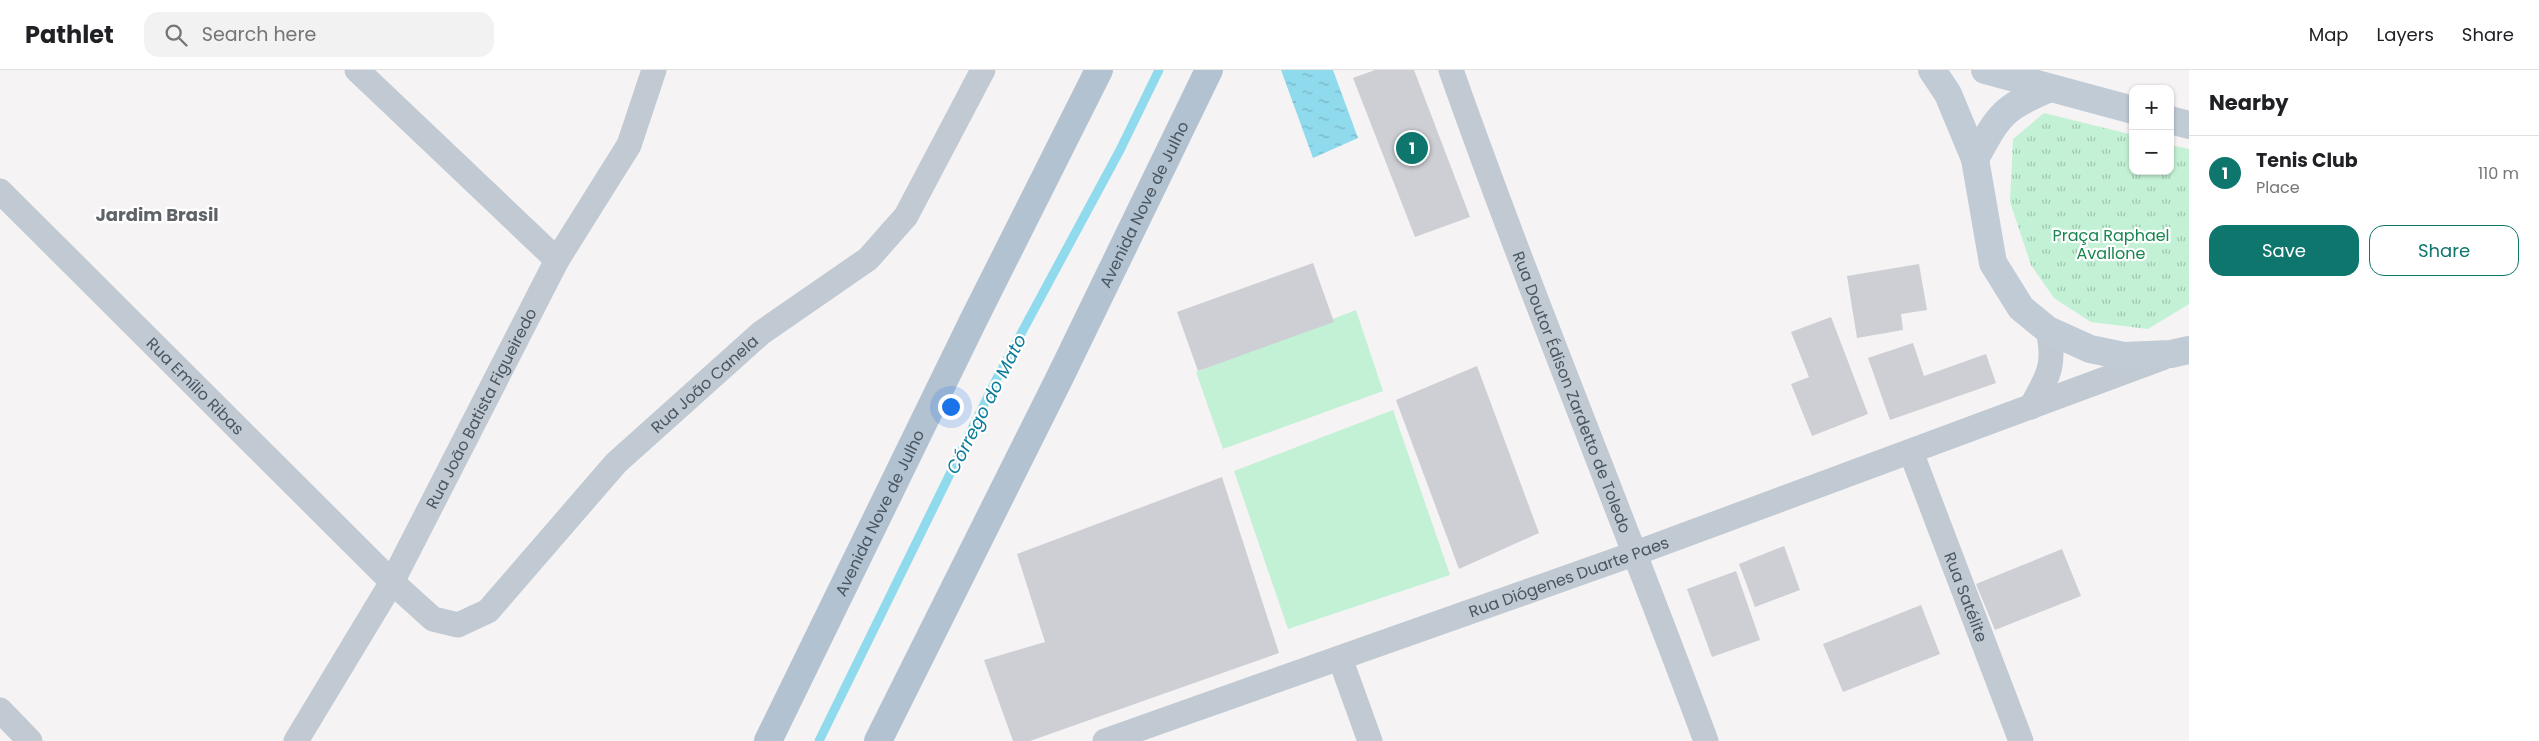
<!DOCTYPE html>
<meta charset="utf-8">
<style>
:root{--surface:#fff;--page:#f2f2f2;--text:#202124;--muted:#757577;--line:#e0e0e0;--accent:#0f766e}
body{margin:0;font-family:Poppins,sans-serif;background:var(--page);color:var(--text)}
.controls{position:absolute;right:15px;top:15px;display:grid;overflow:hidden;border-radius:10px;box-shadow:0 1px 4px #0004}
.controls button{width:45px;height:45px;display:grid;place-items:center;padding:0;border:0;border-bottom:1px solid var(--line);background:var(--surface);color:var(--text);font:25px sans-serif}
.you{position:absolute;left:950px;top:336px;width:18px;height:18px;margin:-12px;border:4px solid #fff;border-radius:50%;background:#1a73e8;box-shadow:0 0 0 8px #1a73e833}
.badge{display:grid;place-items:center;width:32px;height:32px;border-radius:50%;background:var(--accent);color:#fff;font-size:16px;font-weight:700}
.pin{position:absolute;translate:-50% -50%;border:2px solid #fff;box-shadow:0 1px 5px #0006}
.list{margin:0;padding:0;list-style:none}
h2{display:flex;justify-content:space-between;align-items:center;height:65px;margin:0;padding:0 20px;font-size:21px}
h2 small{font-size:16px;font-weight:400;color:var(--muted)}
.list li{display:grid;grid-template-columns:32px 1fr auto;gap:15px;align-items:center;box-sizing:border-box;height:75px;padding:0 20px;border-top:1px solid var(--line)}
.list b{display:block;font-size:19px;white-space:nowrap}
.list p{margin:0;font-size:16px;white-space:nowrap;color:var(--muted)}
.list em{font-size:16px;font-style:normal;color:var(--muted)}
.actions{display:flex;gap:10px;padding:15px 20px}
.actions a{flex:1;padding:11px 0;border:1px solid var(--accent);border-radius:15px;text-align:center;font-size:18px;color:var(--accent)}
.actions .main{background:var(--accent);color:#fff}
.icon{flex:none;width:28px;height:28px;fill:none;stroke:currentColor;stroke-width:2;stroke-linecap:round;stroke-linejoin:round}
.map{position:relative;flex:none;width:2189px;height:671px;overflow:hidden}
header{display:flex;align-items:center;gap:30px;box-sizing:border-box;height:70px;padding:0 25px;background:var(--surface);border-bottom:1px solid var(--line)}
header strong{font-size:24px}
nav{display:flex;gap:28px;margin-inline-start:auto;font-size:18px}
.search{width:350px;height:45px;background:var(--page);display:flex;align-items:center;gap:12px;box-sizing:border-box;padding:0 18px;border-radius:15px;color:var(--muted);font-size:19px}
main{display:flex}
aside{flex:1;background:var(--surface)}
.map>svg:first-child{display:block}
.park{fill:url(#park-tufts)}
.garden{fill:#c3f1d5}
.water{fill:url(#water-ripples)}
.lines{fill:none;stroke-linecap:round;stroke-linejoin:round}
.stream{stroke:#90daee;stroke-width:9}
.building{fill:#cdcfd5}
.street{stroke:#c1cad2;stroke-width:25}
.secondary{stroke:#c1cbd6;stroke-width:28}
.primary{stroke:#b3c2d1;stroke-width:28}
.labels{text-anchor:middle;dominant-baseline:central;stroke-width:4.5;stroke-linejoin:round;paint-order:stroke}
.street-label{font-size:16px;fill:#4a5661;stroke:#fff}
.park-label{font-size:16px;fill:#17864f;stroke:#fff}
.neighbourhood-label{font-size:18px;font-weight:bold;fill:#5f6368;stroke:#fff}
.water-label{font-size:18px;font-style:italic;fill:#0c7c9b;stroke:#fff}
</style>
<header>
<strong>Pathlet</strong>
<div class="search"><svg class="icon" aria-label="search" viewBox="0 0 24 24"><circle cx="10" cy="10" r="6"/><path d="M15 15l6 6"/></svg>Search here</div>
<nav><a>Map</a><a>Layers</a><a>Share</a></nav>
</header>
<main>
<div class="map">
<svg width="2189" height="671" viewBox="0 0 2189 671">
<defs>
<pattern id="park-tufts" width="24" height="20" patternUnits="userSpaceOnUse" patternTransform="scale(1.25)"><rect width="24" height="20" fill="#c3f1d5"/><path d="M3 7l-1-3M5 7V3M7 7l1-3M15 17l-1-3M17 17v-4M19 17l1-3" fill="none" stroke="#a0c6b0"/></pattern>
<pattern id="water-ripples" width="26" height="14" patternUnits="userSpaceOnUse" patternTransform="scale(1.25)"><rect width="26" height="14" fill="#90daee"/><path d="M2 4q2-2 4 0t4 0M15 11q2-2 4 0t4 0" fill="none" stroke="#78b4c4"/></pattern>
</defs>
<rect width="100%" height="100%" fill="#f5f3f3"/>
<polygon class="park" points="2044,43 2133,65 2133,101 2170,101 2170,75 2189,79 2189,234 2148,259 2091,252 2054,228 2031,195 2010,132 2013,69"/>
<g class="garden">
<polygon points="1356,240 1383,321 1223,379 1196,302"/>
<polygon points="1393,340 1450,505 1288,559 1234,401"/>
</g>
<polygon class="water" points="1281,0 1333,0 1358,68 1313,88"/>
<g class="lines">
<polyline class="stream" points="819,671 996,310 1120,80 1159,0"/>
</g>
<g class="building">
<polygon points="1375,0 1414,0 1470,147 1415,167 1353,8"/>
<polygon points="1313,193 1334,252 1198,301 1177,242"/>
<polygon points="1919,194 1927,240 1901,244 1903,260 1857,268 1847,206"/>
<polygon points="1831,247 1868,344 1812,366 1791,314 1809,307 1791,262"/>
<polygon points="1913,273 1924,306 1986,284 1996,313 1890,350 1868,288"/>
<polygon points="1477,296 1539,463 1459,499 1396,330"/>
<polygon points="1222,407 1279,583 1030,671 1013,671 984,590 1045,572 1017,484"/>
<polygon points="1784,476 1800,520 1755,537 1739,494"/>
<polygon points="2062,479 2081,526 1995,560 1976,514"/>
<polygon points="1736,501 1760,570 1712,587 1687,519"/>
<polygon points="1921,535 1940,584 1843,622 1823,574"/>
</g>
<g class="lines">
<g class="street">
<polyline points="357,0 557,190"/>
<path id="s1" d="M1451,0c80,226 172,447 255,671"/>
<path id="s2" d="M0,121l392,391 41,37 25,6 30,-14 128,-148 145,-130 107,-74 38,-43 77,-146"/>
<path d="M2031,337c17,-31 25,-41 17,-77"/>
<path id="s3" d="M1911,382l110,289"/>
<polyline points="1340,588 1370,671"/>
<polyline points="0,640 30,671"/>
<path id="s4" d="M296,671l96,-159 165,-322 72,-115 25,-75"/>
<path id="s5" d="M1105,671l531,-188 526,-195"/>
</g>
<g class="secondary">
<polyline points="1932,0 1948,24 1975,89 1993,193 2021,238 2048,260 2090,279 2124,286 2171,284 2189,280"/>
<polyline points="1985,0 2133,40"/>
<polyline points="2170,50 2189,55"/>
<path d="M1975,89c24,-44 27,-51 75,-71"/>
</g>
<g class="primary">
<path id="s6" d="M768,671l205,-420 126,-251"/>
<path id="s7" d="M878,671l182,-364 149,-307"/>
</g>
</g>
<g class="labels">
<g class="street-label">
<text stroke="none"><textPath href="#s7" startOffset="599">Avenida Nove de Julho</textPath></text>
<text stroke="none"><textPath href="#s2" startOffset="982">Rua João Canela</textPath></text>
<text stroke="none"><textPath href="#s2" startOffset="276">Rua Emílio Ribas</textPath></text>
<text stroke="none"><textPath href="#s1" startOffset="344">Rua Doutor Édison Zardetto de Toledo</textPath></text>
<text stroke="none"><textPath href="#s4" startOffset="381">Rua João Batista Figueiredo</textPath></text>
<text stroke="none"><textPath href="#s6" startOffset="254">Avenida Nove de Julho</textPath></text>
<text stroke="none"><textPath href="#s5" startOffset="492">Rua Diógenes Duarte Paes</textPath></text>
<text stroke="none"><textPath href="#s3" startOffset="155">Rua Satélite</textPath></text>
</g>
<g class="park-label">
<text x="2111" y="165">Praça Raphael<tspan x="2111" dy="18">Avallone</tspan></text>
</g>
<g class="neighbourhood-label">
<text x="157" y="144">Jardim Brasil</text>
</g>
<g class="water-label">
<text transform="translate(986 334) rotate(-63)">Córrego do Mato</text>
</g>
</g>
</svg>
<div class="controls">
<button>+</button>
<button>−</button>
</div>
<div class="you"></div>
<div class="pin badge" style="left:1412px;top:78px">1</div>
</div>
<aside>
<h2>Nearby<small></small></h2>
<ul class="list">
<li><span class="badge">1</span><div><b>Tenis Club</b><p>Place</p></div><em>110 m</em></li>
</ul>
<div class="actions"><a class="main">Save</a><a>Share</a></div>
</aside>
</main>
